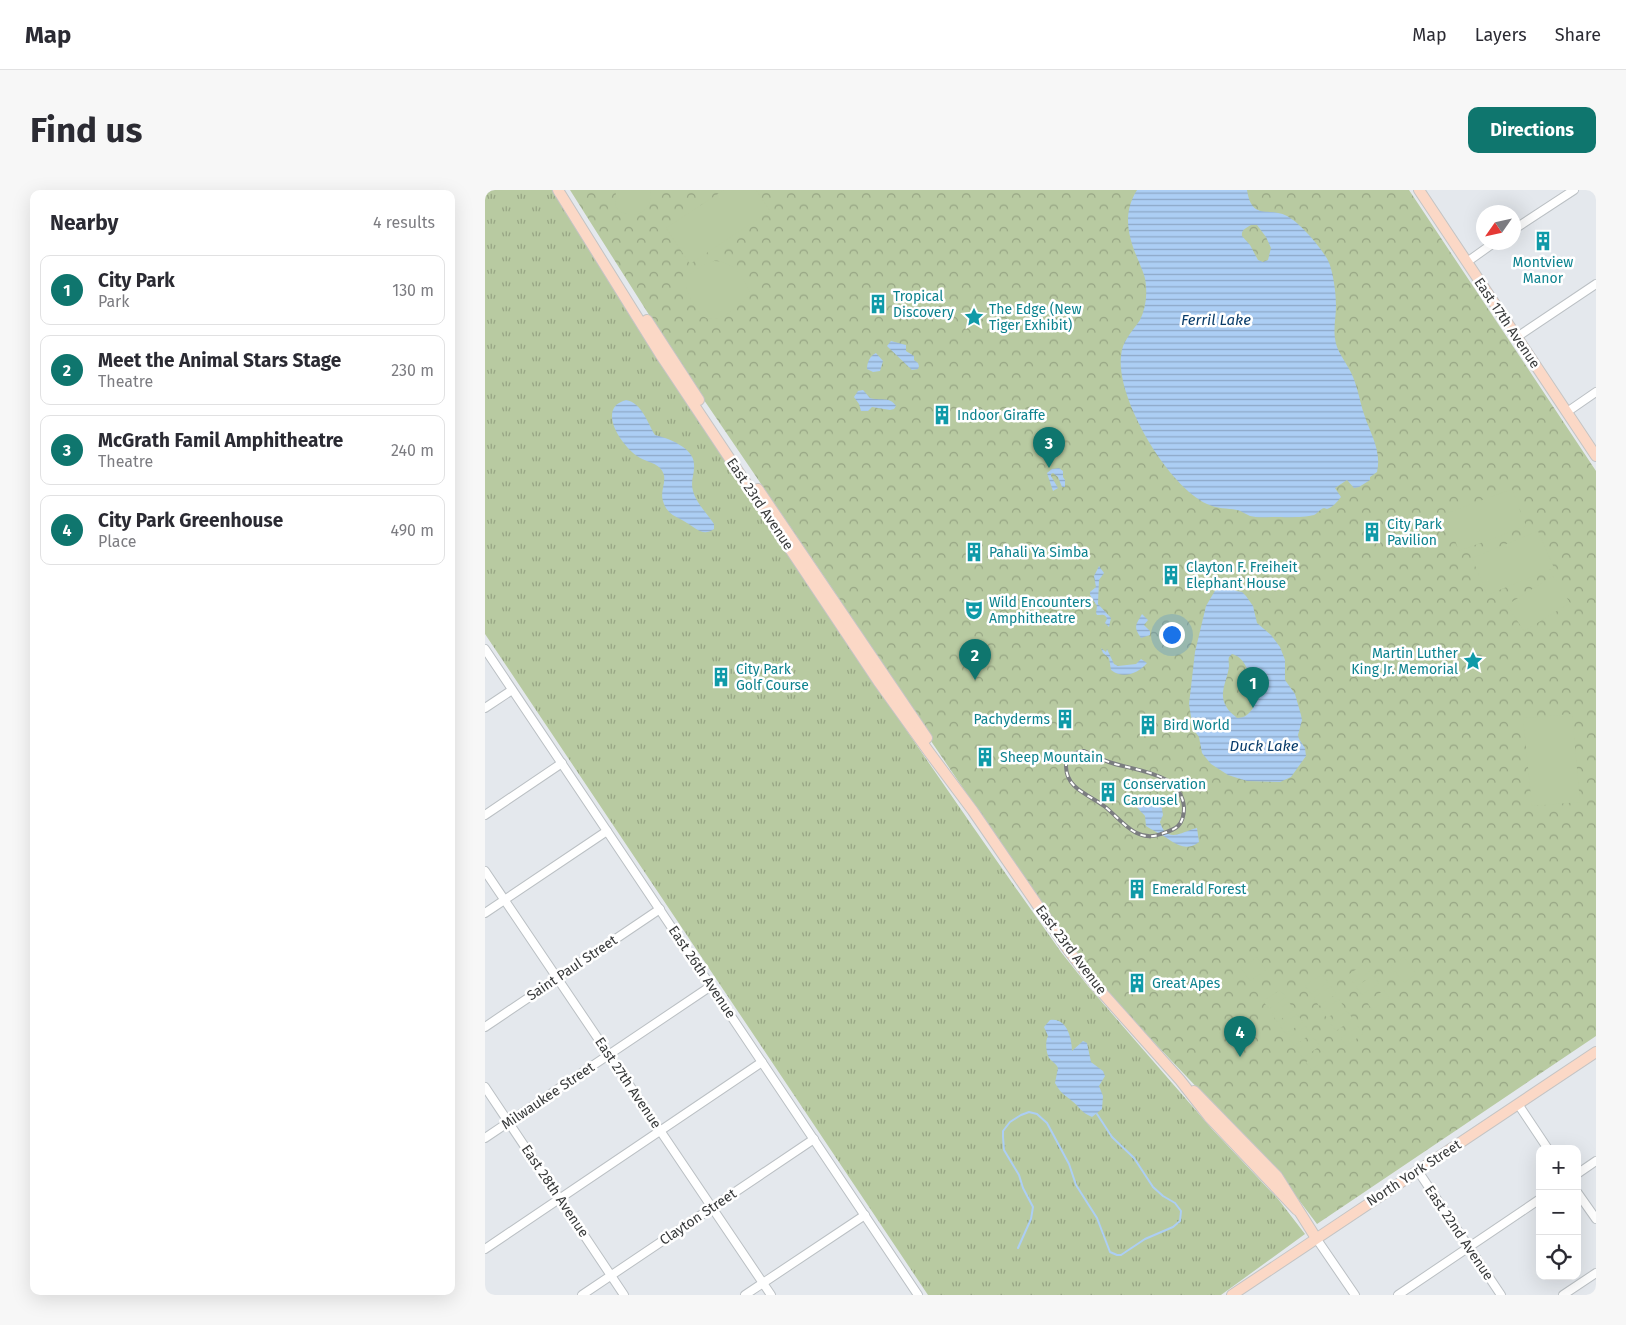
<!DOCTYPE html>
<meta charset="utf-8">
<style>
:root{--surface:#fff;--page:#f7f7f7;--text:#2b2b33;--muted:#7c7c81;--line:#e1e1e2;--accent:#0f766e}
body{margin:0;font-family:"Fira Sans",sans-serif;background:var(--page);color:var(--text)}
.controls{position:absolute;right:15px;bottom:15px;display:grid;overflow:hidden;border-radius:10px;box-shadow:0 5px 20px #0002}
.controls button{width:45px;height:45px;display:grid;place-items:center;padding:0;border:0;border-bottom:1px solid var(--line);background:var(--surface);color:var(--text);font:25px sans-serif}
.compass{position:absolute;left:991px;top:15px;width:45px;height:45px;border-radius:50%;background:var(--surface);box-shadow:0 5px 20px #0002;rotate:236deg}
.you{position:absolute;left:686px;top:444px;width:18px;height:18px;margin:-12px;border:4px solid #fff;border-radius:50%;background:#1a73e8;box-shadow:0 0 0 8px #1a73e833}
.badge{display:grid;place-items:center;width:32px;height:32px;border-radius:50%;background:var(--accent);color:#fff;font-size:16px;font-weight:700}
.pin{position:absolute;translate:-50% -41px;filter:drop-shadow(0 1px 2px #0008)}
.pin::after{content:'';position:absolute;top:26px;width:18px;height:15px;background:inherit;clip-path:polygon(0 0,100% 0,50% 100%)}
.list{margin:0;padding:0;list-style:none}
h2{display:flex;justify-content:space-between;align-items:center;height:65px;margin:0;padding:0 20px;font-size:21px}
h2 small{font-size:16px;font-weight:400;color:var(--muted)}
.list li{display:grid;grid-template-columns:32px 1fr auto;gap:15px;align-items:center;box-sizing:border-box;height:70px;margin:0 10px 10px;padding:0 10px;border:1px solid var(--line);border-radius:10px}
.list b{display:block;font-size:19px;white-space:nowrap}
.list p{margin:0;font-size:16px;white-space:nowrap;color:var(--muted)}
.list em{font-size:16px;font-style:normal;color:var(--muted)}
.icon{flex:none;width:28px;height:28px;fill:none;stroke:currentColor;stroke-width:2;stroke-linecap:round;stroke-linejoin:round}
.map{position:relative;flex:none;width:1111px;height:1105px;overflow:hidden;border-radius:10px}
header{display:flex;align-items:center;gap:30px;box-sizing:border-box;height:70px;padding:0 25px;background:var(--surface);border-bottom:1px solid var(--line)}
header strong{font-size:24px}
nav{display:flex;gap:28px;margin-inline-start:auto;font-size:18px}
.intro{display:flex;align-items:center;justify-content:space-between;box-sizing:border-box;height:120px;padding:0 30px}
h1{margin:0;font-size:35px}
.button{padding:12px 22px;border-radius:10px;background:var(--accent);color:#fff;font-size:18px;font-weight:700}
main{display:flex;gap:30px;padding:0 30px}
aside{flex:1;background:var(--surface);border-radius:10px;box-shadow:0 5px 20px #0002}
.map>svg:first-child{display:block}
.grass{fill:url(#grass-tufts)}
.park{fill:url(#park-crowns)}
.garden{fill:#b8caa1}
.water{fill:url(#water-rules);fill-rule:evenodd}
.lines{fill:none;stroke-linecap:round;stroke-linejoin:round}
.stream{stroke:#accef4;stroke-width:2}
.minor-casing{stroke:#bbc0c4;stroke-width:10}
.major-casing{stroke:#c4c4c4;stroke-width:12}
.minor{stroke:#fff;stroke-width:8}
.major{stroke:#fbd8c6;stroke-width:10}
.rail-casing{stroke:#7b7d80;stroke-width:4}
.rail{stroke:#fff;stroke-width:2;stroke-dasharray:5.5;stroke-linecap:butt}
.labels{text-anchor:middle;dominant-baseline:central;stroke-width:5;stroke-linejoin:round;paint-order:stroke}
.culture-label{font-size:14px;fill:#0d838f;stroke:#fff;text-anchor:start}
.street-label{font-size:14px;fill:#393b3c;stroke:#fff}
.water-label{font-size:15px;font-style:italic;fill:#093c6a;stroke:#fff}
</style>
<header>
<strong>Map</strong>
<nav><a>Map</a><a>Layers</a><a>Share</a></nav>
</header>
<div class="intro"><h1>Find us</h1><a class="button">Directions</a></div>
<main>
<aside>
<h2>Nearby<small>4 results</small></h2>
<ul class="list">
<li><span class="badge">1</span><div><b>City Park</b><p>Park</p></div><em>130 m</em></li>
<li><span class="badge">2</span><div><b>Meet the Animal Stars Stage</b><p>Theatre</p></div><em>230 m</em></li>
<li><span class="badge">3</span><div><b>McGrath Famil Amphitheatre</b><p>Theatre</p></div><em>240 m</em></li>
<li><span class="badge">4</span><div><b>City Park Greenhouse</b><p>Place</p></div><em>490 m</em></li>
</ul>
</aside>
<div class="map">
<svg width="1111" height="1105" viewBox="0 0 1111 1105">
<defs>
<pattern id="grass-tufts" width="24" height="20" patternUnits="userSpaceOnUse" patternTransform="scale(1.25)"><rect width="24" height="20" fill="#b8caa1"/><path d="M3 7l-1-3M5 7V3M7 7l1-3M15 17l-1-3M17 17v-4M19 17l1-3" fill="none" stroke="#97a584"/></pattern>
<pattern id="park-crowns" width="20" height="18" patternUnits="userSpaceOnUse" patternTransform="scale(1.25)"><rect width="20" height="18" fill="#b8caa1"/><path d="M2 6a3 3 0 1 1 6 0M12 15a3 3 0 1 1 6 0" fill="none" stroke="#97a584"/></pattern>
<pattern id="water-rules" width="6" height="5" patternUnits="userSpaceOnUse" patternTransform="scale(1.25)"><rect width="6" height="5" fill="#accef4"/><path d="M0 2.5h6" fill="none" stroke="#8da8c7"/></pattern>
</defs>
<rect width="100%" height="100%" fill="#e4e8ed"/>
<path class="grass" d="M0,0h67c163,258 332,513 509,762l27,34 124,143 66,70 27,35 -84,61h-293l-443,-661z"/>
<polygon class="park" points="85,0 924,0 1111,281 1111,846 832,1034 795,985 645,827 611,789 582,751 399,482 355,410 204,188"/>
<g class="garden">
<path d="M131,0h34c5,24 -22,33 -35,16z"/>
<polygon points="239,0 271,0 285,21 205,74 181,38"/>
<path d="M229,71c21,0 29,17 37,33 -13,12 -37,38 -53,17 -7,-8 -11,-22 -15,-32l18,-13z"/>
<polygon points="1027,299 1041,336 974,361 960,324"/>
<polygon points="1053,341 1069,378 1002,405 987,368"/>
<polygon points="1068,386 1085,413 1039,441 1022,415"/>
<polygon points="1087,524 1095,612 1047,616 1038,528"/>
<polygon points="772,767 781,780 765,791 756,778"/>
<polygon points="919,767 931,784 919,793 906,776"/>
<polygon points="880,773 885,781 868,793 863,785"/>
<polygon points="837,784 843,792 826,804 820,796"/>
<polygon points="888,785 894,793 877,805 871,797"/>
<polygon points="846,796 851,804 834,816 829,808"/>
<polygon points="795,800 801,807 784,819 778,811"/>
<polygon points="899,800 904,808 887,820 882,812"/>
<polygon points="854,809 859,817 842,828 837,821"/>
<polygon points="804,812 809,820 792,832 787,824"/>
<polygon points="862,821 868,829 851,841 845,833"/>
<polygon points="812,824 818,832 801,844 795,836"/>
<polygon points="821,836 826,844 809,856 804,848"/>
<polygon points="873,836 878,844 861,856 856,848"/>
<polygon points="829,848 835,856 818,868 812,860"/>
<polygon points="838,861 843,868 826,880 821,872"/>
</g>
<g class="water">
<path d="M652,0h110c5,32 22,16 40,26 13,7 31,28 39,41 7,10 10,36 10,48 0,15 -4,27 1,42 4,10 12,20 16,30 5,12 7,25 11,37 6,19 18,37 13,58l-7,5v3l-11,7 -5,1 -7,-8 -12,8 6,9c-3,4 -9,11 -14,12 -1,0 -2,-1 -3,-1 -4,1 -6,5 -10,7 -10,3 -30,2 -41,2 -7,0 -16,1 -23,-1 -5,-2 -8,-5 -13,-6 -10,-2 -20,-1 -30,-6 -39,-18 -91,-105 -86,-148 1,-15 11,-24 19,-36 5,-10 7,-22 6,-33 0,-10 -4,-17 -7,-25 -11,-25 -17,-48 -2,-72zM766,35h6l9,12 5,11 -3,12 -5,2 -5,-2 -8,-15 -8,-9c-1,-6 4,-8 9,-11z"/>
<polygon points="406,151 421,155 421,161 429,166 429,170 433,173 434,176 433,179 427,180 405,159 402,156"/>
<path d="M391,163l7,8 -3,10 -7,1 -6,-3c0,-7 3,-13 9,-16z"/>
<path d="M378,200l7,8c9,3 20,-2 26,8l-2,3 -4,1 -18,-3 -4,4h-7l-2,-7 -5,-7 4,-6z"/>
<path d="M141,210c16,3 21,22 29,35 13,3 39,13 39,29 1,10 -4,16 -1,27 3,12 14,22 21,33v5c-11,8 -18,-1 -27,-6 -11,-7 -20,-8 -24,-22 -4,-12 7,-22 -3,-33 -6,-6 -16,-7 -23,-12 -16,-11 -41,-48 -11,-56z"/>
<polygon points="574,278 578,281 578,287 580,290 580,297 577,297 573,287 568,283 566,284 566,286 573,298 568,301 562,283 567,279"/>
<path d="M614,376l5,7 -5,7 -1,24 13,14 -2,9 -4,-4 2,-4c-2,-6 -5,-4 -10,-4l-1,-2 1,-7 -7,-11v-3l6,-5 -2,-11z"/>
<path d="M739,392l9,2 -1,4 4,3 6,1 4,4 7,10 4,17 14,12 9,12 5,13v20l10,14 6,21 1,5 -4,15 1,4 6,9 1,8 -15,21 -11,5 -33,-1 -19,-6 -17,-11 -5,-6 -4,-5 -3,-16 -6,-8 -4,-25 6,-52 11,-46 10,-17zM747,464c18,4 23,38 21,54 -4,6 -8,10 -16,10 -3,-3 -9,-7 -11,-12 -8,-13 2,-27 3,-40 0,-3 -1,-6 0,-9z"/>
<path d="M657,424l6,6 -4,5 6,6v4l-9,3c-8,-12 -5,-13 1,-24z"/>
<path d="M616,458l5,4 1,-3 7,15 4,2 18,-2 5,-5 6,4c-9,10 -23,17 -36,7l-2,-12 -6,-5z"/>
<path d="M655,605l15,3 6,5 2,12 -3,7c7,23 23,9 37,6l2,14c-16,12 -27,-2 -39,-8 -5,-3 -10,-5 -14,-8l-1,-10c-5,-6 -11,-9 -9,-18z"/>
<path d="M565,830c17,-3 22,19 22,31l11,-10 4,2 4,19 12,9 2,5 -6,10 4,10 -1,13 -10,8c-12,-5 -12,-10 -20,-16 -9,-8 -10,-6 -17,-18l3,-15c-2,-5 -6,-6 -9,-10 -3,-6 -4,-17 -1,-22l-4,-9z"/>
</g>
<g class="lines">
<polyline class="stream" points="533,1058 546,1029 548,1017 538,998 534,985 519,960 518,947 518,941 525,932 536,925 544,922 552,924 562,933 584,974 591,995 612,1028 625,1062 632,1065 636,1065 660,1049 688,1037 695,1031 696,1021 690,1013 678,1006 668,997 649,968 627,947 612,924"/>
<defs>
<g id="minor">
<polyline points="1028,40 1089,0"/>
<polyline points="982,72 1010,52"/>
<polyline points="1032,147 1111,94"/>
<polyline points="1082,222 1111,202"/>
<polyline points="0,459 433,1105"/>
<polyline points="0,518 27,500"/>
<polyline points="0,625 77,573"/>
<polyline points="0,681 286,1105"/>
<polyline points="0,723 122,641"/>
<polyline points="0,837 175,719"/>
<polyline points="0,897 139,1105"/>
<polyline points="1033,914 1063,959"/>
<polyline points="0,948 226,796"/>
<polyline points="933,981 1016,1105"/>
<polyline points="1092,984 1111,971"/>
<polyline points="1092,1002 1111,1029"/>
<polyline points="831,1048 870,1105"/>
<polyline points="0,1059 277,872"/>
<polyline points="97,1105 329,949"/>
<polyline points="260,1105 380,1025"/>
<polyline points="913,1105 1055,1009"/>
<polyline points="1078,1105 1111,1083"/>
</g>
<g id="major">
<polyline points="73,0 177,167 393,491 444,562 488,621 584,761 613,798 695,890 724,927 812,1020"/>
<polyline points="934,0 1111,266"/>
<polyline points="162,130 214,210"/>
<polyline points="273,299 442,548"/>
<polyline points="709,901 792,986 831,1048"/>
<polyline points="747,1105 1111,862"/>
</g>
</defs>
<use href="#minor" class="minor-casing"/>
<use href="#major" class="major-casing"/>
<use href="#minor" class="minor"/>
<use href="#major" class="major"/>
<defs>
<path id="rail" d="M599,561c9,4 18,9 28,12 25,8 70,10 72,45 0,6 -1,13 -6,18 -4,4 -11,6 -17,8 -25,10 -40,-15 -57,-28 -16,-12 -37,-17 -38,-39 0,-6 1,-9 6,-13z"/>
</defs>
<use href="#rail" class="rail-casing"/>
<use href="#rail" class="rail"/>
</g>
<defs>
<symbol id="building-bare" viewBox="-9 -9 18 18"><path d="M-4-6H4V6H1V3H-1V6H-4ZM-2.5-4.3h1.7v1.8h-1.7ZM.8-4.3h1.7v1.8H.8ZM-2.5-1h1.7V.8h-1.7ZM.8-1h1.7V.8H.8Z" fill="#0f9aa8" stroke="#fff" stroke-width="2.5" paint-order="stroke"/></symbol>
<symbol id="sight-bare" viewBox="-9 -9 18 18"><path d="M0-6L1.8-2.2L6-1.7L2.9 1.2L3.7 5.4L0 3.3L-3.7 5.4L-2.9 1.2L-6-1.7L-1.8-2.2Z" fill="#0f9aa8" stroke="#fff" stroke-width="2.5" paint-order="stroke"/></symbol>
<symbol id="theatre-bare" viewBox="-9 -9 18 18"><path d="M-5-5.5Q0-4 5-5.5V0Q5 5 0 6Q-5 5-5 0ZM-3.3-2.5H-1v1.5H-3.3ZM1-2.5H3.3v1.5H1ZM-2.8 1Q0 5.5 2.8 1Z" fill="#0f9aa8" stroke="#fff" stroke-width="2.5" paint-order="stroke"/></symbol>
</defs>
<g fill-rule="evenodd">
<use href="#building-bare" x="1044" y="37" width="28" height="28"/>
<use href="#building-bare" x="379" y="100" width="28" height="28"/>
<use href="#sight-bare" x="475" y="113" width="28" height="28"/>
<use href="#building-bare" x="443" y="211" width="28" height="28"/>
<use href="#building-bare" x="873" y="328" width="28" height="28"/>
<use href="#building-bare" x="475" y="348" width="28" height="28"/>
<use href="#building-bare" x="672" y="371" width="28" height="28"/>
<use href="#theatre-bare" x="475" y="406" width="28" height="28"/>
<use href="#sight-bare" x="974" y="457" width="28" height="28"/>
<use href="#building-bare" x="222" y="473" width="28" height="28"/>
<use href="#building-bare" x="566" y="515" width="28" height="28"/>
<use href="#building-bare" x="649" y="521" width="28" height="28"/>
<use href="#building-bare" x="486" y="553" width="28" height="28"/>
<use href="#building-bare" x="609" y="588" width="28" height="28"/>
<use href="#building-bare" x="638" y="685" width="28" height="28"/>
<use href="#building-bare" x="638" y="779" width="28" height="28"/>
</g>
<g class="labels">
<g class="culture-label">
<text x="1058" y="72" text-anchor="middle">Montview<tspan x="1058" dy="16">Manor</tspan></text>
<text x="408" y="106">Tropical<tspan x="408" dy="16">Discovery</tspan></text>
<text x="504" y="119">The Edge (New<tspan x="504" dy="16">Tiger Exhibit)</tspan></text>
<text x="472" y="225">Indoor Giraffe</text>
<text x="902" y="334">City Park<tspan x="902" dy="16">Pavilion</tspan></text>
<text x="504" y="362">Pahali Ya Simba</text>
<text x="701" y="377">Clayton F. Freiheit<tspan x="701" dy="16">Elephant House</tspan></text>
<text x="504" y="412">Wild Encounters<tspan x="504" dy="16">Amphitheatre</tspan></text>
<text x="973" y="463" text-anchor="end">Martin Luther<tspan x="973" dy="16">King Jr. Memorial</tspan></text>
<text x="251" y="479">City Park<tspan x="251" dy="16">Golf Course</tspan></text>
<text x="565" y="529" text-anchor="end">Pachyderms</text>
<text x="678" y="535">Bird World</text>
<text x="515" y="567">Sheep Mountain</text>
<text x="638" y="594">Conservation<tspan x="638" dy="16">Carousel</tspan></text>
<text x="667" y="699">Emerald Forest</text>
<text x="667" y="793">Great Apes</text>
</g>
<g class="street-label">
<text transform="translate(1022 133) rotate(56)">East 17th Avenue</text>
<text transform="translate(275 314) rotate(56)">East 23rd Avenue</text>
<text transform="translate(586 760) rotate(53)">East 23rd Avenue</text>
<text transform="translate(87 778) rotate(-34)">Saint Paul Street</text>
<text transform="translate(217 782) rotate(56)">East 26th Avenue</text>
<text transform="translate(143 893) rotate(56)">East 27th Avenue</text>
<text transform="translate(63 906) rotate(-34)">Milwaukee Street</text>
<text transform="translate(929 983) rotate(-33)">North York Street</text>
<text transform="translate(70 1001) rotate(56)">East 28th Avenue</text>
<text transform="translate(213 1027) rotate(-34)">Clayton Street</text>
<text transform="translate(974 1043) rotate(56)">East 22nd Avenue</text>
</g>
<g class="water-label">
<text x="731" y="130">Ferril Lake</text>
<text x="779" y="556">Duck Lake</text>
</g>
</g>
</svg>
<div class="controls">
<button>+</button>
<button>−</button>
<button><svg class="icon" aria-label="locate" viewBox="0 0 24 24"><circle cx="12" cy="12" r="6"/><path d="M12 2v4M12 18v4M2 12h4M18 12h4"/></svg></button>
</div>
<svg class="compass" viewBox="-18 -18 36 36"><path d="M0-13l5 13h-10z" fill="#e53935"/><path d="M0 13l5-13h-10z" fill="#7c7c81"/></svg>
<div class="you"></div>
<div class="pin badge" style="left:768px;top:518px">1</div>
<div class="pin badge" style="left:490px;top:490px">2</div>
<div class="pin badge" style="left:564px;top:278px">3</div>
<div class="pin badge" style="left:755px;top:867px">4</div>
</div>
</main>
